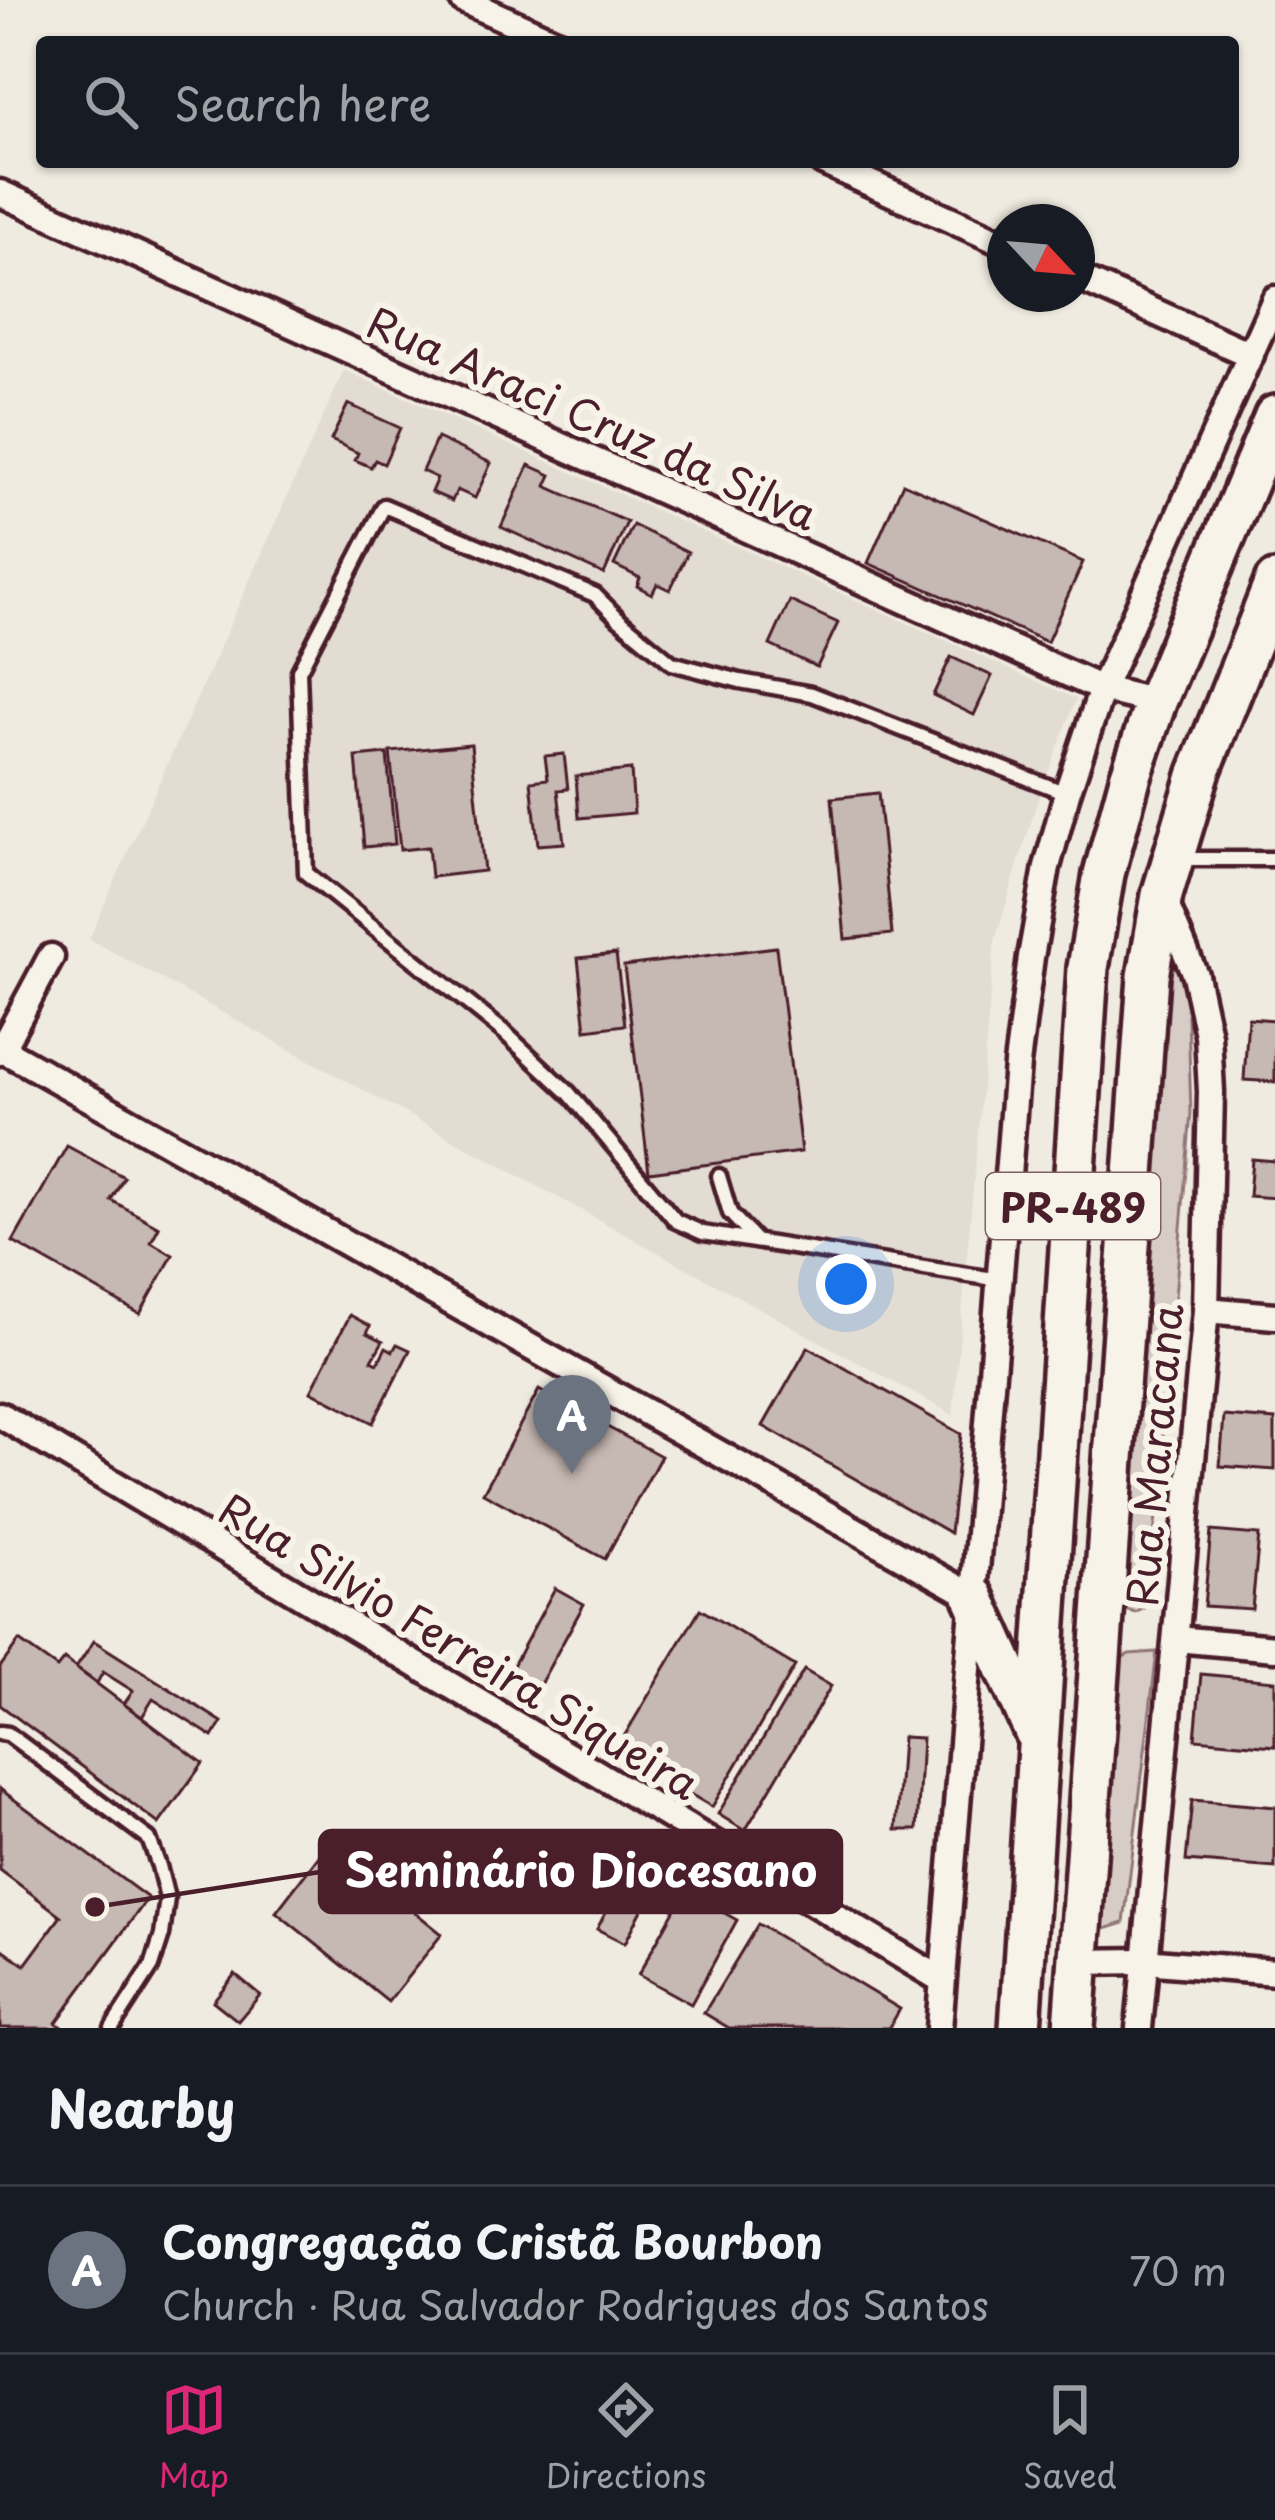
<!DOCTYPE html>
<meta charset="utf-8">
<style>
:root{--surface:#171b24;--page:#20242c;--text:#f1f3f6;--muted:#9ea1a6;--line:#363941;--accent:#db2777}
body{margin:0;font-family:"Playpen Sans",sans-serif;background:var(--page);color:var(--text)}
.compass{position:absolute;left:987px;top:204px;width:108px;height:108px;border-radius:50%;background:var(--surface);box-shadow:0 3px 9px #0004;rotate:116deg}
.you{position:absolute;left:846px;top:1284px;width:42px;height:42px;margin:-30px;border:9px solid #fff;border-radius:50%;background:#1a73e8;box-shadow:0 0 0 18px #1a73e833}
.badge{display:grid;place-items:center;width:78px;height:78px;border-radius:50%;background:var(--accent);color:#fff;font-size:39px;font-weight:700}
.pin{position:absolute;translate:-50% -99px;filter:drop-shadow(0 3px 6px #0008)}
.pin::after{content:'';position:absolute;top:63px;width:42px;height:36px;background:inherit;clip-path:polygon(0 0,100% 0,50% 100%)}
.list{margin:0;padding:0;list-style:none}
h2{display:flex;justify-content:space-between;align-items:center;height:156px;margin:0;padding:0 48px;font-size:51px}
h2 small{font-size:39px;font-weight:400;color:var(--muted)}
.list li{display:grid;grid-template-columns:78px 1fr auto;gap:36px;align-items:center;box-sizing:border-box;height:168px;padding:0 48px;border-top:3px solid var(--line)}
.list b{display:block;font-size:45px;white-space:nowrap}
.list p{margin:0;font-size:39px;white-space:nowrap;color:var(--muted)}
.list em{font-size:39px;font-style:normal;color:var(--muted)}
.icon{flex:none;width:66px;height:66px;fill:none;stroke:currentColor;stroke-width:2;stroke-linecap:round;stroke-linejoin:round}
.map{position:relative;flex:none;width:1275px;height:2028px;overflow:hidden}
.search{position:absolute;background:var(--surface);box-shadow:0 3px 9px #0004;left:36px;right:36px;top:36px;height:132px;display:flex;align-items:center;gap:30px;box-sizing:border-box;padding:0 42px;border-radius:12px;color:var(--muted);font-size:45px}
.sheet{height:324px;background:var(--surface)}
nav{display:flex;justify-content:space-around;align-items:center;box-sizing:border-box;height:168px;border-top:3px solid var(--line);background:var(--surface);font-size:33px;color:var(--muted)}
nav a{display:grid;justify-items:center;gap:6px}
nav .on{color:var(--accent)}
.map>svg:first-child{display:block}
.built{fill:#e3dcd2}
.green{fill:#d8cdc6;stroke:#917678;stroke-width:3}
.building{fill:#c6b8b3;stroke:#4a1f2b;stroke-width:3}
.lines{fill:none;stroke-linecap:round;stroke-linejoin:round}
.lane-casing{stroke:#4a1f2b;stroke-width:21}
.street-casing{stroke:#4a1f2b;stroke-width:33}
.primary-casing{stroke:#4a1f2b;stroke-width:48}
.lane{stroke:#f7f3e8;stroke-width:12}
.street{stroke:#f7f3e8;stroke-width:24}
.primary{stroke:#f7f3e8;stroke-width:39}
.labels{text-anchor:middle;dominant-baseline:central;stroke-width:12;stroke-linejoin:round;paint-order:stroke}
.shield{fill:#f7f3e8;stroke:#7e5f64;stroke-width:3}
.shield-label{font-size:39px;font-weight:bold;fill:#4a1f2b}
.street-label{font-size:42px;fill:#4a1f2b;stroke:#f7f3e8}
.leader{fill:none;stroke:#4a1f2b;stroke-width:4.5}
.callout-dot{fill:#4a1f2b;stroke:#f7f3e8;stroke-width:4.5}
.callout{fill:#4a1f2b;stroke:#4a1f2b;stroke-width:4.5}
.callout-label{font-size:45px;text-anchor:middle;font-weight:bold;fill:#fff}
</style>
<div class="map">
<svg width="1275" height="2028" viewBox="0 0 1275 2028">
<rect width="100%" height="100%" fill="#f0ebe0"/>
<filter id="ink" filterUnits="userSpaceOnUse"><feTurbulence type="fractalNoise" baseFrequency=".00833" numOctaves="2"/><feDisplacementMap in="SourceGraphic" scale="24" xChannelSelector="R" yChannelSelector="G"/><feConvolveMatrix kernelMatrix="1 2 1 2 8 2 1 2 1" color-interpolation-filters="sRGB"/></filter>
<g filter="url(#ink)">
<polygon class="built" points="344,370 1076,699 1036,806 995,941 953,1415 89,939"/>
<g class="green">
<polygon points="1164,936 1187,985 1191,1113 1149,1595 1146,1607 1136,1613 1118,1608"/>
<polygon points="1157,1652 1124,1923 1099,1931 1111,1664 1129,1654"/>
</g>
<g class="building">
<polygon points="348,404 400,428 384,464 375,460 371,467 355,460 358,453 331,440"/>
<polygon points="437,438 491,463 475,498 457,490 452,501 431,492 437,478 422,471"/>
<polygon points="529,465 551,475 546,486 627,522 604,574 501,527"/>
<polygon points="903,483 1083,562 1047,642 868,563"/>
<polygon points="633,525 688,552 670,590 657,584 652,594 637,586 640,578 614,565"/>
<polygon points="790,601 838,623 817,667 770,645"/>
<polygon points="951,657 992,676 974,715 933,695"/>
<polygon points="471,744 484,871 431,877 428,847 400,850 390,752"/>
<polygon points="387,754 395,844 364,847 356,757"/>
<polygon points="564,754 568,789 558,790 564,843 538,845 531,781 548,779 545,756"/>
<polygon points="631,770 634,813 579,818 576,776"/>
<polygon points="878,793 892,934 845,939 832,798"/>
<polygon points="776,947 801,1152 649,1172 624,966"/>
<polygon points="616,954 625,1025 586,1030 578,958"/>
<polygon points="1248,1018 1275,1020 1275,1082 1244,1080"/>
<polygon points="67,1146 124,1177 111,1200 159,1227 151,1242 173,1255 140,1314 13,1242"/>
<polygon points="1252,1159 1275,1161 1275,1198 1249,1196"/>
<polygon points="350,1315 370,1326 367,1333 383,1341 372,1360 378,1363 386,1347 393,1351 397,1344 410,1350 373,1423 311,1391"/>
<polygon points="808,1347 961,1434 950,1533 763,1426"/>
<polygon points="539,1390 661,1456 605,1559 483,1493"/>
<polygon points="1224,1416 1275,1420 1275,1470 1220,1466"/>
<polygon points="1211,1531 1259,1535 1252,1609 1204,1606"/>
<polygon points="555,1588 584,1604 538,1688 509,1673"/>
<polygon points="700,1609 795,1666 712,1807 616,1750"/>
<polygon points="19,1641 57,1668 64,1659 203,1763 159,1824 0,1705 0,1667"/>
<polygon points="94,1641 222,1722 213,1737 153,1699 142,1717 124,1704 133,1691 103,1672 97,1683 76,1668"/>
<polygon points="804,1670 831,1686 745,1831 718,1814"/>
<polygon points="1201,1674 1275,1681 1275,1746 1195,1739"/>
<polygon points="902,1737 922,1738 917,1830 896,1830"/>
<polygon points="0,1789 148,1898 56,2023 63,2028 0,2028 0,1947 25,1965 61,1916 0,1870"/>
<polygon points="1192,1800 1275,1807 1275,1868 1186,1861"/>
<polygon points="329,1843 442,1934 388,2002 276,1912"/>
<polygon points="631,1864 658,1879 625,1943 597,1929"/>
<polygon points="685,1891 737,1920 691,2004 638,1975"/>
<polygon points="758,1924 900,2009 889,2028 729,2028 704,2013"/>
<polygon points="235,1974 260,1995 238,2021 213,2001"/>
</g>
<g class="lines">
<defs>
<g id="lane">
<polyline points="1180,859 1275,859"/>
<polyline points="719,1176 730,1213 756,1241"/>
<polyline points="1000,1280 703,1233 676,1221 569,1093 504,1032 306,873 299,671 384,506 595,595 619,619 672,663 740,681 812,694 1066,793"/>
<polyline points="0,1733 8,1734 149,1839 159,1866 167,1898 162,1935 152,1966 112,2028"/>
</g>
<g id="street">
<polyline points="463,0 556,42"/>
<polyline points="823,162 1005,244"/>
<polyline points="0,193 1102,689 1156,702"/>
<polyline points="1077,277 1251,355"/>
<polyline points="0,1048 974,1597"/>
<polyline points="0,1052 51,957"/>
<polyline points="1206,1310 1275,1316"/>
<polyline points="0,1415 942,1980"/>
<polyline points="1176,1639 1275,1648"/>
<polyline points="1078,1962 1144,1961 1275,1972"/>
<polyline points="939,2028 1017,1064 1031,957 1047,867 1067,793 1102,689 1275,299"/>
<polyline points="1139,2028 1206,1310 1211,1092 1208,1035 1195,975 1165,902"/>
</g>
<g id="primary">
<polyline points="974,1597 1036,1735"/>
<polyline points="1020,2028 1088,968 1104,874 1130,778 1156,702 1275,416"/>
<polyline points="1074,2028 1148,976 1162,895 1199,773 1275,582"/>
</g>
</defs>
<use href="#lane" class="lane-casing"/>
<use href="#street" class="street-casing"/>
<use href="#primary" class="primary-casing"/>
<use href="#lane" class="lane"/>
<use href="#street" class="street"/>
<use href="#primary" class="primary"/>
</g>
</g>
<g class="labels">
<rect class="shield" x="986" y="1173" width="174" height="66" rx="9"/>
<g class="shield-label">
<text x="1073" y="1206">PR-489</text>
</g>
<g class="street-label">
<text transform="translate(593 417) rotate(24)">Rua Araci Cruz da Silva</text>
<text transform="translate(1153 1455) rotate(-85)">Rua Maracana</text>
<text transform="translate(460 1645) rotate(31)">Rua Silvio Ferreira Siqueira</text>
</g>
</g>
<path class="leader" d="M95 1907L320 1872"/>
<circle class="callout-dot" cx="95" cy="1907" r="12"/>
<rect class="callout" x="320" y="1831" width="521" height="81" rx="12"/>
<g class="callout-label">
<text x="581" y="1887">Seminário Diocesano</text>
</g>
</svg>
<svg class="compass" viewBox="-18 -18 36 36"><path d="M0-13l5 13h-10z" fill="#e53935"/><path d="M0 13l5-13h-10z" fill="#9ea1a6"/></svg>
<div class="you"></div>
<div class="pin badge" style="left:572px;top:1474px;background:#6b7280">A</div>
<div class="search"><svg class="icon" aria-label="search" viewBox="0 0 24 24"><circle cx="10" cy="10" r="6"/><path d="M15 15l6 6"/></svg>Search here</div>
</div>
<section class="sheet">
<h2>Nearby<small></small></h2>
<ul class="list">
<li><span class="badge" style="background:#6b7280">A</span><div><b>Congregação Cristã Bourbon</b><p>Church · Rua Salvador Rodrigues dos Santos</p></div><em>70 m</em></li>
</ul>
</section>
<nav>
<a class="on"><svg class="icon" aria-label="map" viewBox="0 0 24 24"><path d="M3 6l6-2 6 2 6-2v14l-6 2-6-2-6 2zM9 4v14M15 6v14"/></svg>Map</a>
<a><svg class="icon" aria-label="directions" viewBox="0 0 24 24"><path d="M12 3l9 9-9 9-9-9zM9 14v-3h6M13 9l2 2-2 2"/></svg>Directions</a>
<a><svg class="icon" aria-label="saved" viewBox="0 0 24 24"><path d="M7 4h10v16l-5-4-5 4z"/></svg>Saved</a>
</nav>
